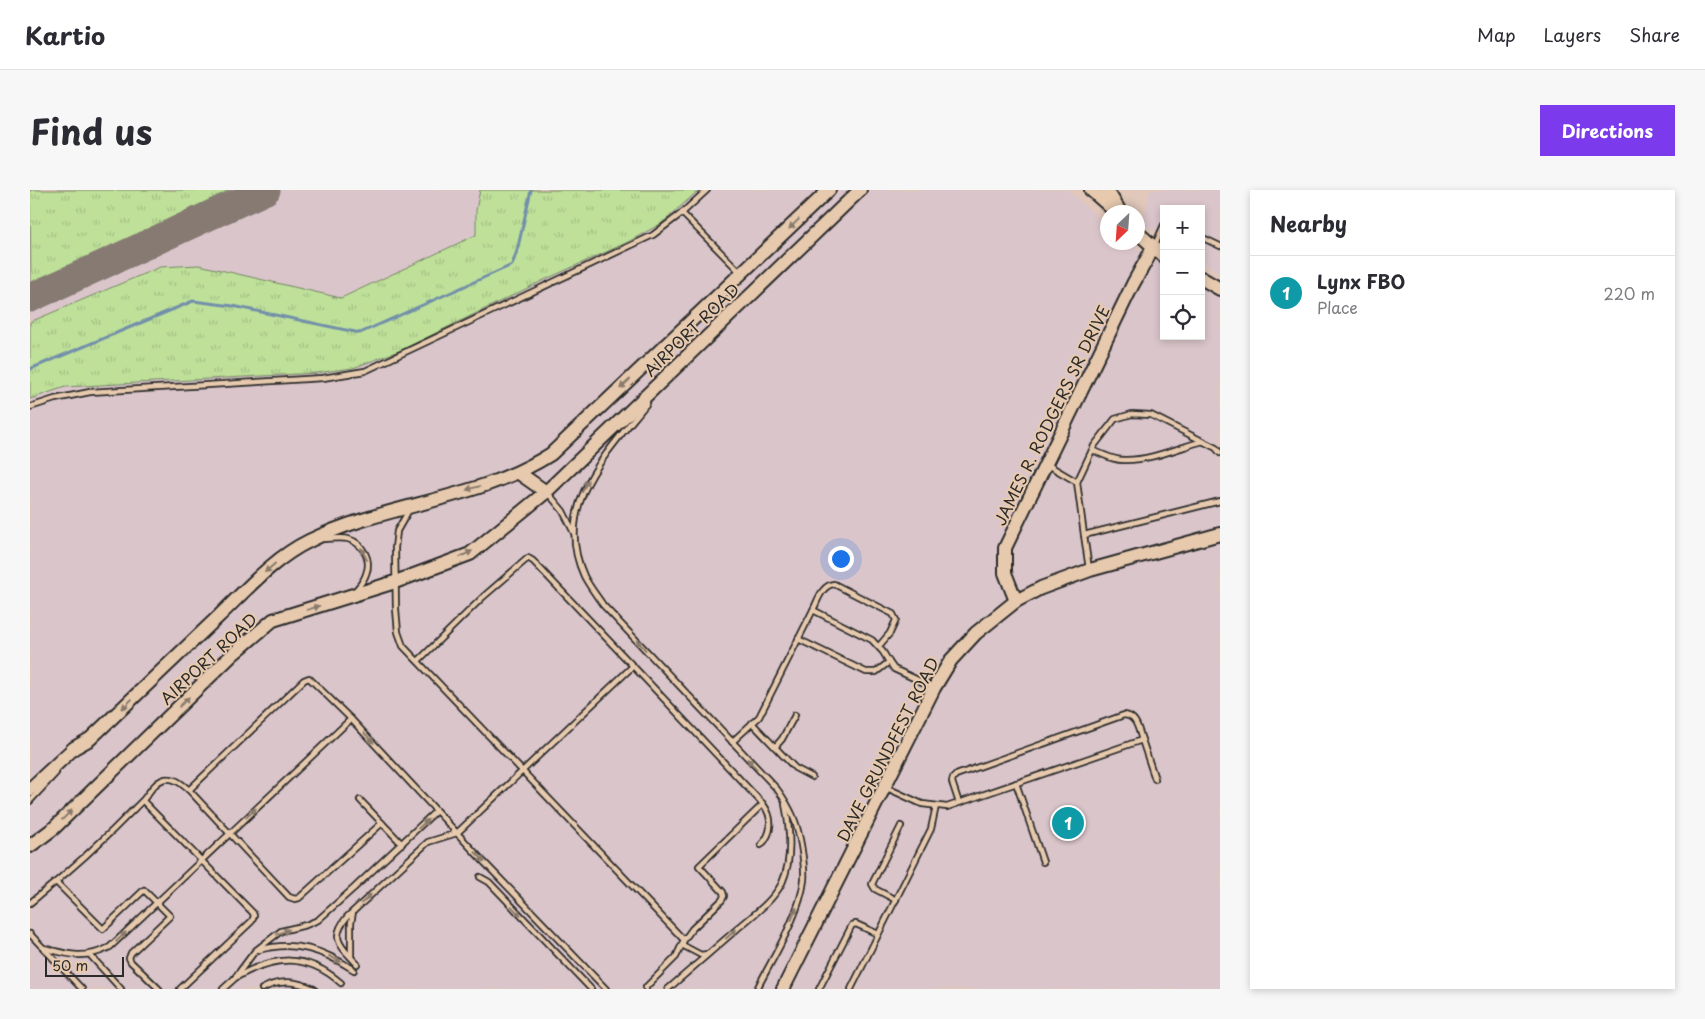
<!DOCTYPE html>
<meta charset="utf-8">
<style>
:root{--surface:#fff;--page:#f7f7f7;--text:#2b2b33;--muted:#7c7c81;--line:#e1e1e2;--accent:#7c3aed}
body{margin:0;font-family:"Playpen Sans",sans-serif;background:var(--page);color:var(--text)}
.controls{position:absolute;right:15px;top:15px;display:grid;overflow:hidden;border-radius:0px;box-shadow:0 2px 8px #0003}
.controls button{width:45px;height:45px;display:grid;place-items:center;padding:0;border:0;border-bottom:1px solid var(--line);background:var(--surface);color:var(--text);font:25px sans-serif}
.compass{position:absolute;left:1070px;top:15px;width:45px;height:45px;border-radius:50%;background:var(--surface);box-shadow:0 2px 8px #0003;rotate:205deg}
.scale{position:absolute;left:15px;bottom:12px;width:79px;box-sizing:border-box;padding-left:5px;border:2px solid #2b2b2b;border-top:0;font-size:14px;line-height:18px;white-space:nowrap;color:#2b2b2b;-webkit-text-stroke:4px #e7caae;paint-order:stroke}
.you{position:absolute;left:810px;top:368px;width:18px;height:18px;margin:-12px;border:4px solid #fff;border-radius:50%;background:#1a73e8;box-shadow:0 0 0 8px #1a73e833}
.badge{display:grid;place-items:center;width:32px;height:32px;border-radius:50%;background:var(--accent);color:#fff;font-size:16px;font-weight:700}
.pin{position:absolute;translate:-50% -50%;border:2px solid #fff;box-shadow:0 1px 5px #0006}
.list{margin:0;padding:0;list-style:none}
h2{display:flex;justify-content:space-between;align-items:center;height:65px;margin:0;padding:0 20px;font-size:21px}
h2 small{font-size:16px;font-weight:400;color:var(--muted)}
.list li{display:grid;grid-template-columns:32px 1fr auto;gap:15px;align-items:center;box-sizing:border-box;height:75px;padding:0 20px;border-top:1px solid var(--line)}
.list b{display:block;font-size:19px;white-space:nowrap}
.list p{margin:0;font-size:16px;white-space:nowrap;color:var(--muted)}
.list em{font-size:16px;font-style:normal;color:var(--muted)}
.icon{flex:none;width:28px;height:28px;fill:none;stroke:currentColor;stroke-width:2;stroke-linecap:round;stroke-linejoin:round}
.map{position:relative;flex:none;width:1190px;height:799px;overflow:hidden;border-radius:0px}
header{display:flex;align-items:center;gap:30px;box-sizing:border-box;height:70px;padding:0 25px;background:var(--surface);border-bottom:1px solid var(--line)}
header strong{font-size:24px}
nav{display:flex;gap:28px;margin-inline-start:auto;font-size:18px}
.intro{display:flex;align-items:center;justify-content:space-between;box-sizing:border-box;height:120px;padding:0 30px}
h1{margin:0;font-size:35px}
.button{padding:12px 22px;border-radius:0px;background:var(--accent);color:#fff;font-size:18px;font-weight:700}
main{display:flex;gap:30px;padding:0 30px}
aside{flex:1;background:var(--surface);border-radius:0px;box-shadow:0 2px 8px #0003}
.map>svg:first-child{display:block}
.built{fill:#dac5cb}
.grass{fill:url(#grass-tufts);stroke:#748662}
.lines{fill:none;stroke-linecap:round;stroke-linejoin:round}
.stream{stroke:#728faa;stroke-width:3}
.taxiway{stroke:#867a73;stroke-width:29}
.lane-casing{stroke:#2b2b2b;stroke-width:8}
.secondary-casing{stroke:#2b2b2b;stroke-width:16}
.lane{stroke:#e7caae;stroke-width:4.5}
.secondary{stroke:#e7caae;stroke-width:12}
.oneway{fill:#897a6c}
.labels{text-anchor:middle;dominant-baseline:central;stroke-width:4;stroke-linejoin:round;paint-order:stroke}
.street-label{font-size:16px;fill:#2b2b2b;stroke:#e7caae}
</style>
<header>
<strong>Kartio</strong>
<nav><a>Map</a><a>Layers</a><a>Share</a></nav>
</header>
<div class="intro"><h1>Find us</h1><a class="button">Directions</a></div>
<main>
<div class="map">
<svg width="1190" height="799" viewBox="0 0 1190 799">
<defs>
<pattern id="grass-tufts" width="24" height="20" patternUnits="userSpaceOnUse" patternTransform="scale(1.25)"><rect width="24" height="20" fill="#bee099"/><path d="M3 7l-1-3M5 7V3M7 7l1-3M15 17l-1-3M17 17v-4M19 17l1-3" fill="none" stroke="#a3c084"/></pattern>
</defs>
<rect width="100%" height="100%" fill="#e1c8bb"/>
<filter id="ink" filterUnits="userSpaceOnUse"><feTurbulence type="fractalNoise" baseFrequency=".02" numOctaves="2"/><feDisplacementMap in="SourceGraphic" scale="10" xChannelSelector="R" yChannelSelector="G"/><feConvolveMatrix kernelMatrix="1 2 1 2 8 2 1 2 1" color-interpolation-filters="sRGB"/></filter>
<g filter="url(#ink)">
<g class="built">
<polygon points="0,0 1037,0 1077,35 1078,52 1097,53 1134,75 1134,146 1171,146 1171,97 1190,107 1190,799 0,799"/>
<polygon points="1120,0 1190,0 1190,83 1171,71 1171,19 1134,19 1134,47 1113,34"/>
</g>
<g class="grass">
<polygon points="0,0 200,0 1,94"/>
<polygon points="450,0 669,0 632,33 598,52 514,90 371,160 323,178 286,183 35,197 0,209 0,132 130,77 169,75 311,108 446,45 446,20"/>
</g>
<g class="lines">
<polyline class="stream" points="0,179 163,111 203,116 330,143 482,75 487,61 501,0"/>
<polyline class="taxiway" points="0,108 236,0"/>
<defs>
<g id="lane">
<polyline points="652,23 711,83"/>
<polyline points="1171,47 1190,56"/>
<polyline points="1125,55 1134,35"/>
<path d="M617,213c-40,50 -95,103 -63,173 5,10 13,20 19,29l174,184c14,19 20,33 24,56 2,12 4,23 3,35 -4,35 -31,77 -47,109"/>
<polyline points="0,217 25,209 60,202 293,188 335,181 623,45 652,23 677,0"/>
<path d="M1062,260c11,4 22,11 34,10 25,0 52,-12 77,-19"/>
<polyline points="1018,275 1047,292 1064,256 1085,229 1102,224 1121,225 1186,258 1190,263"/>
<polyline points="1047,292 1054,345 1190,311"/>
<polyline points="518,303 533,321 544,343"/>
<polyline points="379,320 367,341 365,358 366,419 368,442 373,456 654,750"/>
<polyline points="1054,345 1059,379"/>
<path d="M294,349c7,0 17,-2 24,0 15,4 24,21 18,35 -2,7 -7,12 -11,17"/>
<path d="M783,420c5,-10 9,-25 21,-26l59,30 3,6 -6,13 -11,13"/>
<polyline points="768,449 836,482 846,482 859,472"/>
<polyline points="388,471 453,407 498,368 503,371 603,476"/>
<polyline points="722,533 765,578 782,587"/>
<polyline points="1112,550 1125,589"/>
<polyline points="702,552 729,527 783,420 842,450 853,462 859,472 864,479 903,497"/>
<polyline points="745,557 752,549 765,525"/>
<polyline points="986,593 1013,672"/>
<path d="M855,597l37,17 25,3 195,-67c-4,-11 -5,-24 -18,-25l-168,60 -3,3 -1,4 7,21"/>
<polyline points="159,600 274,490 279,488 321,529"/>
<polyline points="330,610 372,654"/>
<polyline points="0,611 26,583"/>
<polyline points="113,611 223,723 224,726 222,731 150,799"/>
<path d="M731,655c12,-12 12,-28 2,-41"/>
<polyline points="450,687 459,692 561,799"/>
<polyline points="26,692 73,739 114,700 140,726 101,763 99,768 101,772 129,799"/>
<polyline points="866,710 845,699 842,694 871,636"/>
<path d="M0,713c38,-30 77,-66 111,-101 7,-6 11,-18 21,-22 11,-4 19,3 27,10l100,107 6,2 4,-1 83,-75"/>
<polyline points="0,744 52,799"/>
<polyline points="652,755 671,765 677,764"/>
<path d="M14,758c25,7 41,12 66,-1l241,-228 132,142 123,128"/>
<path d="M229,760c36,-10 64,0 95,20"/>
<polyline points="60,765 91,799"/>
<polyline points="321,767 321,733 323,722"/>
<path d="M327,774c-16,-18 -28,-25 -10,-47l81,-75 29,-9 176,-167 130,138 -64,62 24,26 1,4 -2,4 -30,29 -8,11 -8,17 -30,30v2"/>
<path d="M205,788c38,-22 71,-26 106,5"/>
<polyline points="193,799 204,789 225,761 251,741 276,735 288,730 324,698 406,621"/>
<path d="M232,799c18,-10 34,-8 52,0"/>
<path d="M638,799c23,-20 46,-40 69,-60 15,-13 36,-28 45,-46 11,-24 8,-54 3,-79"/>
<polyline points="789,799 822,735 826,734 848,744"/>
<polyline points="821,799 901,639 906,616"/>
</g>
<g id="secondary">
<polyline points="1061,0 1086,22"/>
<polyline points="1077,0 1089,20"/>
<polyline points="1108,43 1134,66"/>
<polyline points="1171,88 1190,99"/>
<polyline points="489,283 516,302"/>
<polyline points="986,411 975,383 975,358 1103,94 1123,58"/>
<path d="M0,599l44,-41 16,-9c43,-41 86,-82 129,-123 28,-27 55,-58 90,-75 77,-38 169,-40 242,-87l278,-264"/>
<polyline points="0,656 24,638 202,465 243,430 365,392 440,364 516,302 830,0"/>
<polyline points="753,799 904,498 921,470 946,443 986,411 1011,398 1060,380 1190,344"/>
</g>
</defs>
<use href="#lane" class="lane-casing"/>
<use href="#secondary" class="secondary-casing"/>
<use href="#lane" class="lane"/>
<use href="#secondary" class="secondary"/>
</g>
<defs><path id="oneway-solid" d="M-6-.8H1V-3.2L6.5 0L1 3.2V.8H-6Z" transform="scale(1.25)"/></defs>
<g class="oneway">
<use href="#oneway-solid" transform="translate(764 34) rotate(136)"/>
<use href="#oneway-solid" transform="translate(595 194) rotate(137)"/>
<use href="#oneway-solid" transform="translate(555 296) rotate(-65)"/>
<use href="#oneway-solid" transform="translate(443 298) rotate(164)"/>
<use href="#oneway-solid" transform="translate(334 364) rotate(-116)"/>
<use href="#oneway-solid" transform="translate(436 364) rotate(-26)"/>
<use href="#oneway-solid" transform="translate(240 378) rotate(139)"/>
<use href="#oneway-solid" transform="translate(283 418) rotate(-18)"/>
<use href="#oneway-solid" transform="translate(611 455) rotate(-133)"/>
<use href="#oneway-solid" transform="translate(154 512) rotate(-44)"/>
<use href="#oneway-solid" transform="translate(97 514) rotate(136)"/>
<use href="#oneway-solid" transform="translate(339 548) rotate(47)"/>
<use href="#oneway-solid" transform="translate(722 574) rotate(-133)"/>
<use href="#oneway-solid" transform="translate(221 623) rotate(-43)"/>
<use href="#oneway-solid" transform="translate(37 625) rotate(-44)"/>
<use href="#oneway-solid" transform="translate(393 634) rotate(-43)"/>
<use href="#oneway-solid" transform="translate(450 667) rotate(47)"/>
<use href="#oneway-solid" transform="translate(336 709) rotate(-43)"/>
<use href="#oneway-solid" transform="translate(486 721) rotate(46)"/>
<use href="#oneway-solid" transform="translate(764 724) rotate(-67)"/>
<use href="#oneway-solid" transform="translate(253 742) rotate(-22)"/>
<use href="#oneway-solid" transform="translate(701 744) rotate(-41)"/>
<use href="#oneway-solid" transform="translate(91 747) rotate(-44)"/>
<use href="#oneway-solid" transform="translate(305 769) rotate(27)"/>
</g>
</g>
<g class="labels">
<g class="street-label">
<text transform="translate(661 139) rotate(-44)">AIRPORT ROAD</text>
<text transform="translate(1021 225) rotate(-64)">JAMES R. RODGERS SR DRIVE</text>
<text transform="translate(178 468) rotate(-43)">AIRPORT ROAD</text>
<text transform="translate(857 559) rotate(-63)">DAVE GRUNDFEST ROAD</text>
</g>
</g>
</svg>
<div class="controls">
<button>+</button>
<button>−</button>
<button><svg class="icon" aria-label="locate" viewBox="0 0 24 24"><circle cx="12" cy="12" r="6"/><path d="M12 2v4M12 18v4M2 12h4M18 12h4"/></svg></button>
</div>
<svg class="compass" viewBox="-18 -18 36 36"><path d="M0-13l5 13h-10z" fill="#e53935"/><path d="M0 13l5-13h-10z" fill="#7c7c81"/></svg>
<div class="scale">50 m</div>
<div class="you"></div>
<div class="pin badge" style="left:1038px;top:633px;background:#0f9aa8">1</div>
</div>
<aside>
<h2>Nearby<small></small></h2>
<ul class="list">
<li><span class="badge" style="background:#0f9aa8">1</span><div><b>Lynx FBO</b><p>Place</p></div><em>220 m</em></li>
</ul>
</aside>
</main>
